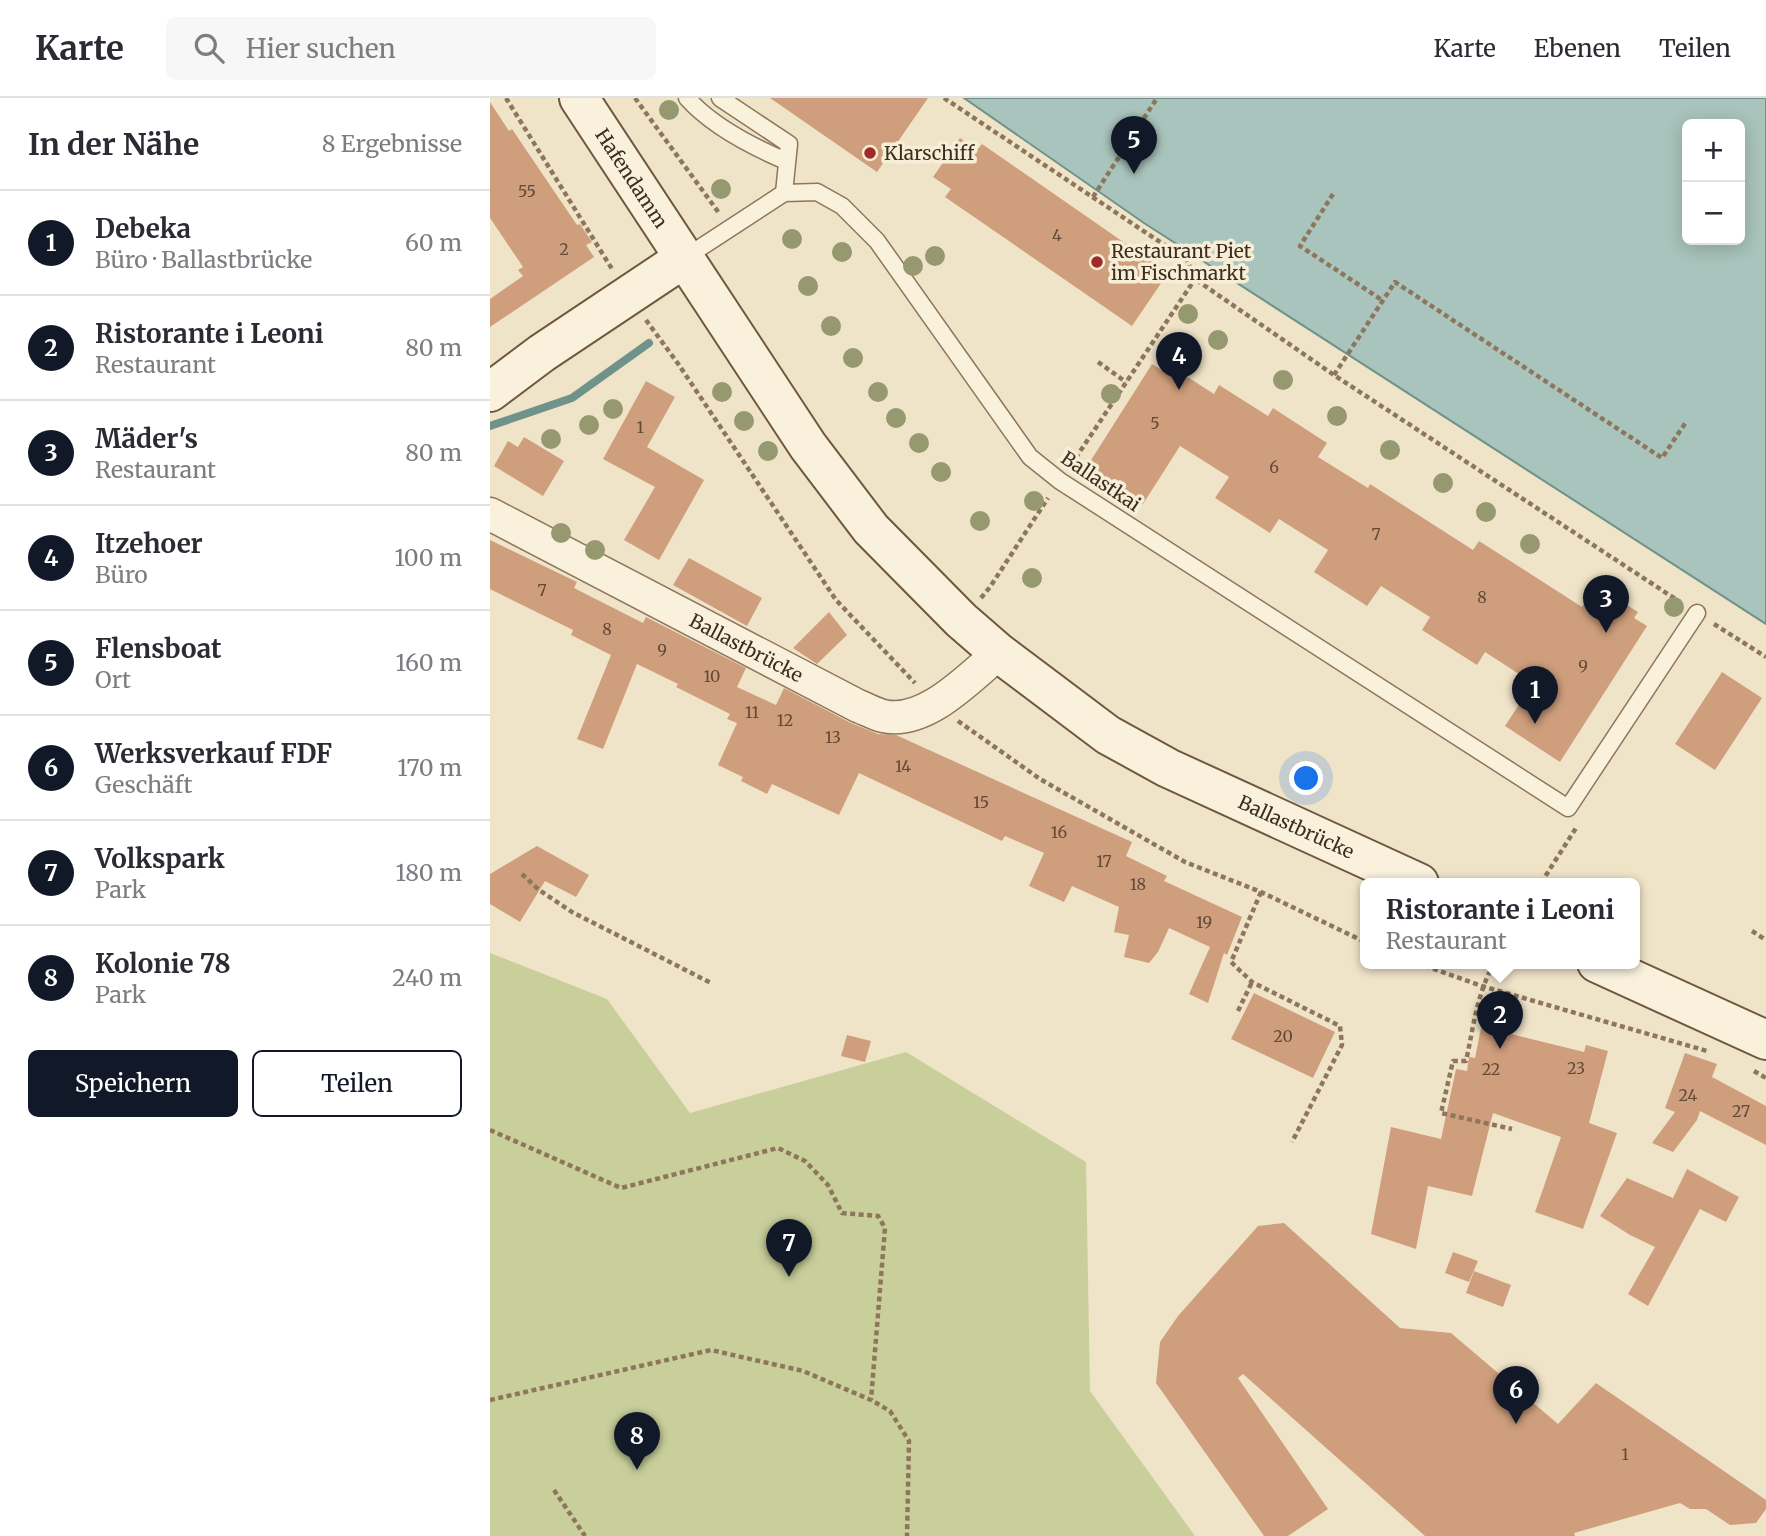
<!DOCTYPE html>
<html lang="de">
<meta charset="utf-8">
<style>
:root{--surface:#fff;--page:#f7f7f7;--text:#2b2b33;--muted:#7c7c81;--line:#e1e1e2;--accent:#111827}
body{margin:0;font-family:Merriweather,serif;background:var(--page);color:var(--text)}
.controls{position:absolute;right:21px;top:21px;display:grid;overflow:hidden;border-radius:10px;box-shadow:0 4px 18px #0003}
.controls button{width:63px;height:63px;display:grid;place-items:center;padding:0;border:0;border-bottom:2px solid var(--line);background:var(--surface);color:var(--text);font:35px sans-serif}
.you{position:absolute;left:817px;top:681px;width:24px;height:24px;margin:-18px;border:5px solid #fff;border-radius:50%;background:#1a73e8;box-shadow:0 0 0 10px #1a73e833}
.badge{display:grid;place-items:center;width:46px;height:46px;border-radius:50%;background:var(--accent);color:#fff;font-size:23px;font-weight:700}
.pin{position:absolute;translate:-50% -58px;filter:drop-shadow(0 2px 4px #0008)}
.pin::after{content:'';position:absolute;top:37px;width:24px;height:21px;background:inherit;clip-path:polygon(0 0,100% 0,50% 100%)}
.popup{position:absolute;left:870px;top:780px;width:280px;height:91px;box-sizing:border-box;display:grid;place-content:center;border-radius:10px;background:var(--surface);filter:drop-shadow(0 2px 5px #0005);font-size:23px;white-space:nowrap;color:var(--muted)}
.popup b{font-size:26px;color:var(--text)}
.popup::after{content:'';position:absolute;left:50%;top:100%;margin-left:-14px;border:14px solid transparent;border-top-color:var(--surface)}
.list{margin:0;padding:0;list-style:none}
h2{display:flex;justify-content:space-between;align-items:center;height:91px;margin:0;padding:0 28px;font-size:30px}
h2 small{font-size:23px;font-weight:400;color:var(--muted)}
.list li{display:grid;grid-template-columns:46px 1fr auto;gap:21px;align-items:center;box-sizing:border-box;height:105px;padding:0 28px;border-top:2px solid var(--line)}
.list b{display:block;font-size:26px;white-space:nowrap}
.list p{margin:0;font-size:23px;white-space:nowrap;color:var(--muted)}
.list em{font-size:23px;font-style:normal;color:var(--muted)}
.actions{display:flex;gap:14px;padding:21px 28px}
.actions a{flex:1;padding:16px 0;border:2px solid var(--accent);border-radius:10px;text-align:center;font-size:24px;color:var(--accent)}
.actions .main{background:var(--accent);color:#fff}
.icon{flex:none;width:38px;height:38px;fill:none;stroke:currentColor;stroke-width:2;stroke-linecap:round;stroke-linejoin:round}
.map{position:relative;flex:none;width:1276px;height:1438px;overflow:hidden}
header{display:flex;align-items:center;gap:42px;box-sizing:border-box;height:98px;padding:0 35px;background:var(--surface);border-bottom:2px solid var(--line)}
header strong{font-size:33px}
nav{display:flex;gap:38px;margin-inline-start:auto;font-size:24px}
.search{width:490px;height:63px;background:var(--page);display:flex;align-items:center;gap:18px;box-sizing:border-box;padding:0 24px;border-radius:10px;color:var(--muted);font-size:26px}
main{display:flex}
aside{flex:1;background:var(--surface)}
.map>svg:first-child{display:block}
.green{fill:#c9cf9b}
.water{fill:#a9c4bc;stroke:#6f938a;stroke-width:2;fill-rule:evenodd}
.lines{fill:none;stroke-linecap:round;stroke-linejoin:round}
.stream{stroke:#6f938a;stroke-width:8}
.building{fill:#cf9f7d}
.lane-casing{stroke:#8d765c;stroke-width:19}
.street-casing{stroke:#8d765c;stroke-width:35}
.secondary-casing{stroke:#6f573f;stroke-width:42}
.path{stroke:#8d765c;stroke-width:4.5;stroke-dasharray:5 3.5;stroke-linecap:butt}
.lane{stroke:#faf1dc;stroke-width:16}
.street{stroke:#faf1dc;stroke-width:32}
.secondary{stroke:#faf1dc;stroke-width:38}
.tree{fill:#96986f}
.poi-dot{fill:#9e2a2b;stroke:#f7eed8;stroke-width:2.5}
.labels{text-anchor:middle;dominant-baseline:central;stroke-width:7;stroke-linejoin:round;paint-order:stroke}
.number-label{font-size:16px;fill:#624a37}
.poi-label{font-size:19px;fill:#3d2e20;stroke:#f7eed8;text-anchor:start}
.street-label{font-size:19px;fill:#3d2e20;stroke:#f7eed8}
</style>
<header>
<strong>Karte</strong>
<div class="search"><svg class="icon" aria-label="search" viewBox="0 0 24 24"><circle cx="10" cy="10" r="6"/><path d="M15 15l6 6"/></svg>Hier suchen</div>
<nav><a>Karte</a><a>Ebenen</a><a>Teilen</a></nav>
</header>
<main>
<aside>
<h2>In der Nähe<small>8 Ergebnisse</small></h2>
<ul class="list">
<li><span class="badge">1</span><div><b>Debeka</b><p>Büro · Ballastbrücke</p></div><em>60 m</em></li>
<li><span class="badge">2</span><div><b>Ristorante i Leoni</b><p>Restaurant</p></div><em>80 m</em></li>
<li><span class="badge">3</span><div><b>Mäder's</b><p>Restaurant</p></div><em>80 m</em></li>
<li><span class="badge">4</span><div><b>Itzehoer</b><p>Büro</p></div><em>100 m</em></li>
<li><span class="badge">5</span><div><b>Flensboat</b><p>Ort</p></div><em>160 m</em></li>
<li><span class="badge">6</span><div><b>Werksverkauf FDF</b><p>Geschäft</p></div><em>170 m</em></li>
<li><span class="badge">7</span><div><b>Volkspark</b><p>Park</p></div><em>180 m</em></li>
<li><span class="badge">8</span><div><b>Kolonie 78</b><p>Park</p></div><em>240 m</em></li>
</ul>
<div class="actions"><a class="main">Speichern</a><a>Teilen</a></div>
</aside>
<div class="map">
<svg width="1276" height="1438" viewBox="0 0 1276 1438">
<rect width="100%" height="100%" fill="#f0e4c8"/>
<polygon class="green" points="0,855 117,901 200,1015 416,954 596,1064 600,1293 705,1438 0,1438"/>
<path class="water" d="M474,0h802v526l-622,-401zM1197,26h53v116h-53z"/>
<g class="lines">
<polyline class="stream" points="0,328 82,300 159,245"/>
</g>
<g class="building">
<polygon points="280,0 438,0 387,74"/>
<polygon points="0,4 19,33 22,31 87,127 90,126 102,144 96,147 104,159 0,229 0,201 33,178 28,172 33,169 0,120"/>
<polygon points="470,40 487,52 492,46 678,175 642,228 455,99 461,91 443,79"/>
<polygon points="662,266 678,276 682,269 724,296 729,287 778,318 783,310 837,345 828,359 878,390 880,386 983,452 989,443 1092,509 1102,493 1117,502 1121,497 1148,514 1144,520 1157,528 1070,664 1015,628 1043,585 995,554 987,567 932,532 940,519 891,488 877,508 824,474 838,452 789,421 780,435 725,400 739,379 690,348 653,406 596,370"/>
<polygon points="156,283 185,299 157,349 214,382 169,462 134,442 165,389 113,361"/>
<polygon points="34,339 74,363 53,398 4,368 18,343 28,349"/>
<polygon points="0,442 87,484 84,490 153,525 156,519 256,570 247,589 286,607 294,590 361,625 388,636 406,637 642,744 636,758 677,778 674,783 752,819 737,857 734,855 718,905 699,896 720,849 679,830 668,854 659,865 634,859 639,837 624,834 629,809 582,788 574,804 539,788 554,755 515,738 512,743 369,675 349,717 282,686 277,696 251,683 253,679 228,667 247,625 237,621 240,616 186,589 188,586 147,566 113,651 87,641 121,557 81,537 83,532 0,491"/>
<polygon points="199,460 272,500 257,528 183,487"/>
<polygon points="339,514 357,537 327,566 303,550"/>
<polygon points="1232,574 1272,600 1225,672 1185,646"/>
<polygon points="47,748 99,777 86,799 55,783 30,824 0,806 0,776"/>
<polygon points="764,895 845,934 823,980 741,941"/>
<polygon points="994,927 1013,931 1013,934 1094,954 1096,947 1118,953 1099,1025 1127,1035 1093,1131 1045,1114 1071,1039 1003,1015 982,1098 938,1088 926,1151 881,1136 901,1029 951,1041 966,971 977,973 979,959 985,960 991,930 994,930"/>
<polygon points="357,937 381,943 375,964 351,958"/>
<polygon points="1195,955 1227,966 1222,979 1276,1008 1276,1047 1210,1013 1207,1022 1183,1054 1162,1045 1185,1014 1175,1010"/>
<polygon points="1197,1071 1249,1099 1236,1124 1210,1111 1158,1208 1138,1196 1165,1149 1140,1137 1110,1118 1137,1080 1183,1100"/>
<polygon points="794,1125 910,1230 961,1235 1068,1326 1106,1285 1276,1402 1276,1411 1266,1425 1240,1427 1216,1411 1200,1411 1190,1405 1084,1435 1085,1438 935,1438 753,1276 748,1280 838,1411 798,1438 774,1438 666,1285 670,1244 688,1218 768,1128"/>
<polygon points="963,1154 988,1163 979,1184 955,1175"/>
<polygon points="984,1173 1021,1187 1013,1209 976,1195"/>
</g>
<g class="lines">
<defs>
<g id="lane">
<path d="M197,0c24,27 66,49 99,63"/>
<polyline points="230,0 299,46 294,95"/>
<polyline points="193,161 294,95 327,94 352,108 387,143 540,359 570,383 1078,710 1207,515"/>
</g>
<g id="street">
<path id="s1" d="M0,416l368,192c8,3 17,8 25,10 42,10 86,-38 116,-63"/>
</g>
<g id="secondary">
<path id="s2" d="M89,0l229,348 63,83 90,91 38,33 109,82 60,33 251,115"/>
<polyline points="0,294 52,255 193,161"/>
<polyline points="1107,865 1276,942"/>
</g>
</defs>
<use href="#lane" class="lane-casing"/>
<use href="#street" class="street-casing"/>
<use href="#secondary" class="secondary-casing"/>
<g class="path">
<polyline points="16,0 122,171"/>
<polyline points="145,0 229,115"/>
<polyline points="454,0 697,162 705,181 844,277 1190,504"/>
<polyline points="843,96 810,148 892,202"/>
<polyline points="603,99 667,0"/>
<polyline points="156,222 189,267 346,502 425,585"/>
<polyline points="608,264 636,284"/>
<polyline points="844,277 905,184 1172,360 1196,324"/>
<polyline points="581,367 705,181"/>
<polyline points="491,500 500,489 558,400"/>
<polyline points="1224,526 1276,559"/>
<polyline points="468,623 550,681 695,764 771,794 875,844"/>
<polyline points="32,776 49,792 82,814 221,885"/>
<polyline points="1051,785 1086,730"/>
<polyline points="771,794 741,864 762,884 850,928 852,947 802,1044"/>
<polyline points="1262,833 1276,842"/>
<polyline points="927,865 992,888 1217,953"/>
<path d="M1004,865c-18,34 -20,62 -28,98h-13l-12,52 71,16"/>
<polyline points="748,913 762,884"/>
<polyline points="1264,973 1276,980"/>
<polyline points="0,1032 131,1090 288,1050 315,1063 338,1087 352,1115 388,1118 395,1130 381,1302"/>
<polyline points="0,1302 221,1252 313,1273 381,1302 400,1313 419,1343 417,1438"/>
<polyline points="64,1392 95,1438"/>
</g>
<use href="#lane" class="lane"/>
<use href="#street" class="street"/>
<use href="#secondary" class="secondary"/>
</g>
<g class="tree">
<circle cx="179" cy="12" r="10"/>
<circle cx="231" cy="91" r="10"/>
<circle cx="302" cy="141" r="10"/>
<circle cx="352" cy="154" r="10"/>
<circle cx="445" cy="158" r="10"/>
<circle cx="423" cy="168" r="10"/>
<circle cx="318" cy="188" r="10"/>
<circle cx="698" cy="216" r="10"/>
<circle cx="341" cy="228" r="10"/>
<circle cx="728" cy="242" r="10"/>
<circle cx="363" cy="260" r="10"/>
<circle cx="793" cy="282" r="10"/>
<circle cx="232" cy="294" r="10"/>
<circle cx="388" cy="294" r="10"/>
<circle cx="621" cy="296" r="10"/>
<circle cx="123" cy="311" r="10"/>
<circle cx="847" cy="318" r="10"/>
<circle cx="406" cy="320" r="10"/>
<circle cx="254" cy="323" r="10"/>
<circle cx="99" cy="327" r="10"/>
<circle cx="61" cy="341" r="10"/>
<circle cx="429" cy="345" r="10"/>
<circle cx="900" cy="352" r="10"/>
<circle cx="278" cy="353" r="10"/>
<circle cx="451" cy="374" r="10"/>
<circle cx="953" cy="385" r="10"/>
<circle cx="544" cy="403" r="10"/>
<circle cx="996" cy="414" r="10"/>
<circle cx="490" cy="423" r="10"/>
<circle cx="71" cy="435" r="10"/>
<circle cx="1040" cy="446" r="10"/>
<circle cx="105" cy="452" r="10"/>
<circle cx="542" cy="480" r="10"/>
<circle cx="1184" cy="509" r="10"/>
</g>
<g class="poi-dot">
<circle cx="380" cy="55" r="7"/>
<circle cx="607" cy="164" r="7"/>
</g>
<g class="labels">
<g class="number-label">
<text x="37" y="93">55</text>
<text x="567" y="137">4</text>
<text x="74" y="151">2</text>
<text x="665" y="325">5</text>
<text x="150" y="329">1</text>
<text x="784" y="369">6</text>
<text x="886" y="436">7</text>
<text x="52" y="492">7</text>
<text x="992" y="499">8</text>
<text x="117" y="531">8</text>
<text x="172" y="552">9</text>
<text x="1093" y="568">9</text>
<text x="222" y="578">10</text>
<text x="262" y="614">11</text>
<text x="295" y="622">12</text>
<text x="343" y="639">13</text>
<text x="413" y="668">14</text>
<text x="491" y="704">15</text>
<text x="569" y="734">16</text>
<text x="614" y="763">17</text>
<text x="648" y="786">18</text>
<text x="714" y="824">19</text>
<text x="793" y="938">20</text>
<text x="1086" y="970">23</text>
<text x="1001" y="971">22</text>
<text x="1198" y="997">24</text>
<text x="1251" y="1013">27</text>
<text x="1135" y="1356">1</text>
</g>
<g class="poi-label">
<text x="394" y="55">Klarschiff</text>
<text x="621" y="153">Restaurant Piet<tspan x="621" dy="22">im Fischmarkt</tspan></text>
</g>
<g class="street-label">
<text stroke="none"><textPath href="#s2" startOffset="96">Hafendamm</textPath></text>
<text transform="translate(611 383) rotate(34)">Ballastkai</text>
<text stroke="none"><textPath href="#s1" startOffset="289">Ballastbrücke</textPath></text>
<text stroke="none"><textPath href="#s2" startOffset="1045">Ballastbrücke</textPath></text>
</g>
</g>
</svg>
<div class="controls">
<button>+</button>
<button>−</button>
</div>
<div class="you"></div>
<div class="pin badge" style="left:1045px;top:626px">1</div>
<div class="pin badge" style="left:1010px;top:951px">2</div>
<div class="popup"><b>Ristorante i Leoni</b>Restaurant</div>
<div class="pin badge" style="left:1116px;top:535px">3</div>
<div class="pin badge" style="left:689px;top:292px">4</div>
<div class="pin badge" style="left:644px;top:76px">5</div>
<div class="pin badge" style="left:1026px;top:1326px">6</div>
<div class="pin badge" style="left:299px;top:1179px">7</div>
<div class="pin badge" style="left:147px;top:1372px">8</div>
</div>
</main>
